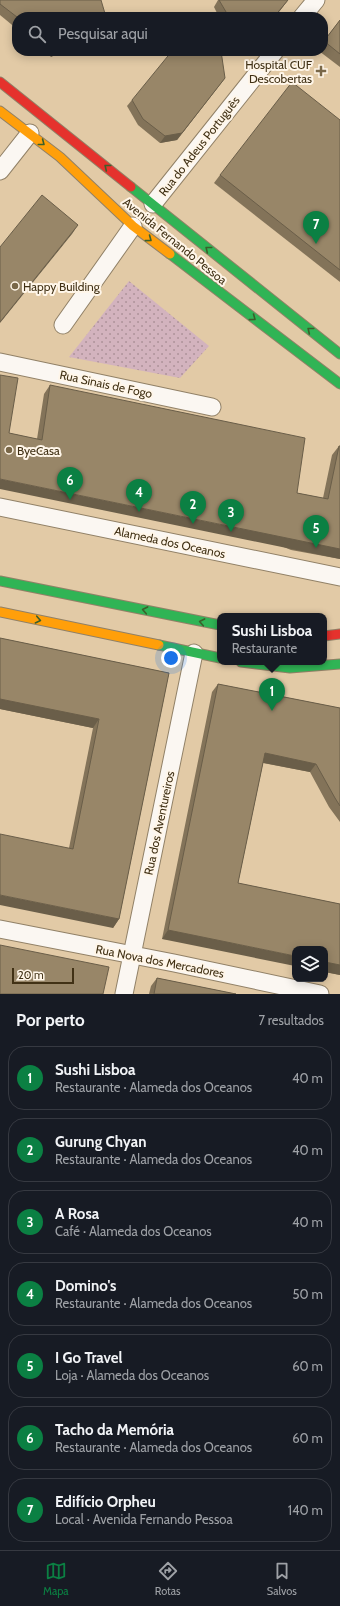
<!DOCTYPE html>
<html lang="pt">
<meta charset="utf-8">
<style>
:root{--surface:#171b24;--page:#20242c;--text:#f1f3f6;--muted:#9ea1a6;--line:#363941;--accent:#0b8043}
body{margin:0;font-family:Cabin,sans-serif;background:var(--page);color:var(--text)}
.controls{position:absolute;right:12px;bottom:12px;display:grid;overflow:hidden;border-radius:8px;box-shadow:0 2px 10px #0003}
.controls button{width:36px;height:36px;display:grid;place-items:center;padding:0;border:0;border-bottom:1px solid var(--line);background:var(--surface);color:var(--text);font:20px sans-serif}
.scale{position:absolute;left:12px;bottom:10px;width:62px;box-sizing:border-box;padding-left:4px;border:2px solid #413115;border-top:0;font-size:11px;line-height:14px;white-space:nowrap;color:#413115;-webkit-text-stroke:3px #fff6e9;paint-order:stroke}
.you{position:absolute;left:171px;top:658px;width:14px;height:14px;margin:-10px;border:3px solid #fff;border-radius:50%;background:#1a73e8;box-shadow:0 0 0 6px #1a73e833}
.badge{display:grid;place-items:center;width:26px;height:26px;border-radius:50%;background:var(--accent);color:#fff;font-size:13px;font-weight:700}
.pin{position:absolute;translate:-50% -33px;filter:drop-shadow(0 1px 2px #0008)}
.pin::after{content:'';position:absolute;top:21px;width:14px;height:12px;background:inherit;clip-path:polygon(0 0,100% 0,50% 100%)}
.popup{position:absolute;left:217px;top:613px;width:110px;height:52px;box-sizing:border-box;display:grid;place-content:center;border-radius:8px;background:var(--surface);filter:drop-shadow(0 1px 3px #0005);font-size:13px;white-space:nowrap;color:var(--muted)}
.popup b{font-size:15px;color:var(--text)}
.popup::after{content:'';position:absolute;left:50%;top:100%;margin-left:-8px;border:8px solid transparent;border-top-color:var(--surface)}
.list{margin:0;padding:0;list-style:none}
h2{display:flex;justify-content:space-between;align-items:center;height:52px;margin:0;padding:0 16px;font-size:17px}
h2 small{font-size:13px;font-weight:400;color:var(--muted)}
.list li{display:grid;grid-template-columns:26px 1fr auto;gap:12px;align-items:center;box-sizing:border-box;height:64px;margin:0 8px 8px;padding:0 8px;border:1px solid var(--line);border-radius:16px}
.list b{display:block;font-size:15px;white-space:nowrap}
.list p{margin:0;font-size:13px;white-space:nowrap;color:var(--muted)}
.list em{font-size:13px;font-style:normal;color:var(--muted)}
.icon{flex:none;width:22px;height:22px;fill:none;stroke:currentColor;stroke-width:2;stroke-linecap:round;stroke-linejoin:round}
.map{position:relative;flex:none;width:340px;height:994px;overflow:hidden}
.search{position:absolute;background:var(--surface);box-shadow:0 2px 10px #0003;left:12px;right:12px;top:12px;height:44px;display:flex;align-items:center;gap:10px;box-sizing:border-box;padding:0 14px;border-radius:16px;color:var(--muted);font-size:15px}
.sheet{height:556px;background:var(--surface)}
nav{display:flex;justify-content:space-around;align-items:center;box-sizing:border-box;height:56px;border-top:1px solid var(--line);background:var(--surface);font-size:11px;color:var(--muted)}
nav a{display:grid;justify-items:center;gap:2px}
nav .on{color:var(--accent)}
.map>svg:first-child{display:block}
.grass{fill:url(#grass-dots)}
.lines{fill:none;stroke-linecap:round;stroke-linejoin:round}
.street-casing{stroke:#918167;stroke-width:19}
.fast-casing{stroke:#918167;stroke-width:11}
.slow-casing{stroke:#918167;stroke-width:11}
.jam-casing{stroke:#918167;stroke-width:11}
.street{stroke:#fbf7f2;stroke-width:17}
.fast{stroke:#30b455;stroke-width:9}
.slow{stroke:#ff9f0a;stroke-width:9}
.jam{stroke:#e5322d;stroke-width:9}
.wall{fill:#837359}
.shaded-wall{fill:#6a5e49}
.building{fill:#988668;stroke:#6a5e49}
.oneway{stroke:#3b5f2b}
.poi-dot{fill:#796748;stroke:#fff6e9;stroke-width:1.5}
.labels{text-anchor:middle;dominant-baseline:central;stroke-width:4;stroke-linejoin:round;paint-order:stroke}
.poi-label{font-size:12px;fill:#413115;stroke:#fff6e9;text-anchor:start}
.street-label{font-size:12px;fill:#413115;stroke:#fff6e9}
</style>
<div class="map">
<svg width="340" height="994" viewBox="0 0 340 994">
<defs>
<pattern id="grass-dots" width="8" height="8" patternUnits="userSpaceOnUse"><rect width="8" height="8" fill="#d3b3be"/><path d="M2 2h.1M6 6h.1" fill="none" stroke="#ad9299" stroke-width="1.8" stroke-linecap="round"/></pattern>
</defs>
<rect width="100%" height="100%" fill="#e2caa6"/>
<polygon class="grass" points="129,281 209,346 180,378 69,357"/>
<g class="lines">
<defs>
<g id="street">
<polyline points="302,17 316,0"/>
<polyline points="0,171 30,133"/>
<polyline points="153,204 275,51"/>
<polyline points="63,325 133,226"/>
<polyline points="0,362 212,407"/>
<polyline points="0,507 340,577"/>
<polyline points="0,929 174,963 320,994"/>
<polyline points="124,994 194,653"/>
</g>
<g id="fast">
<polyline points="131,187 340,354"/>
<polyline points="170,254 340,384"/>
<polyline points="0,581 220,625"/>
<polyline points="159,645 220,658"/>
<polyline points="241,662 290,668 340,664"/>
</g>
<g id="slow">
<polyline points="0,111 60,157 133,226 170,254"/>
<polyline points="0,612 159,645"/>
</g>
<g id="jam">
<polyline points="0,82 131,187"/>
<polyline points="324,636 340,634"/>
</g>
</defs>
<use href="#street" class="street-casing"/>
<use href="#fast" class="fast-casing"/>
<use href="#slow" class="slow-casing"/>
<use href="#jam" class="jam-casing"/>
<use href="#street" class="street"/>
<use href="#fast" class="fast"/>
<use href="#slow" class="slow"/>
<use href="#jam" class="jam"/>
</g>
<g class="wall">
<polygon points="0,0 17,17 17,29 0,15"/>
<polygon points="218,0 288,0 275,17 219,17 214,7"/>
<polygon points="340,20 340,67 319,51 323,51 323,42"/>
<polygon points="44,51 62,51 51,57"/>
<polygon points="242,51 248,51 245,55"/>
<polygon points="225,78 177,140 160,143 138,125 127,106 132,100"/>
<polygon points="340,120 340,282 214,183 220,175"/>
<polygon points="50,385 297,493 323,498 332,455 339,446 340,559 291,550 9,433 37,439 44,394"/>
<polygon points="0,638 169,673 119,919 113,928 69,848 93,728 0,709"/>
<polygon points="218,684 340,708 340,822 329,807 310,772 263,763 238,883 340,904 340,975 325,972 325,949 162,939 212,692"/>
<polygon points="157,978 236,994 149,994 151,986"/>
</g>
<g class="shaded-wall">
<polygon points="288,0 275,17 274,17"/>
<polygon points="55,51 62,51 51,57"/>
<polygon points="225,78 177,140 160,143 165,136"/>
<polygon points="78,225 72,234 0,323 0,322"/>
<polygon points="0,479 340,549 340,559 0,489"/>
<polygon points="0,699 99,719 93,728 0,709"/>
<polygon points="265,753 316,764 310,772 259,762"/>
<polygon points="0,895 119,919 113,928 0,905"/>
<polygon points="168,930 295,956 295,966 162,939"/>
<polygon points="325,962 340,965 340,975 325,972"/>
</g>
<g class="building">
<polygon points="0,0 101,0 106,17 17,17 0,4"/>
<polygon points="219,0 288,0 274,17 229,17"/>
<polygon points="340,20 340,54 324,41"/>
<polygon points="172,51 221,51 225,78 182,133 165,136 143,119 132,100"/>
<polygon points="292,82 340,120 340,270 220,175"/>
<polygon points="42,195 78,225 0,322 0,247"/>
<polygon points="0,375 18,378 9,433 42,440 50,385 305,438 297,493 328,499 339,446 340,446 340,549 0,479"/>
<polygon points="0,638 169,673 119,919 0,895 0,834 73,849 99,719 0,699"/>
<polygon points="218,684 340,708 340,806 335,798 316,764 265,753 238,883 340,904 340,965 325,962 325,949 295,949 295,956 168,930"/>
<polygon points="0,945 109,967 103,994 0,994"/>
<polygon points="157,978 236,994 154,994"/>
</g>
<defs><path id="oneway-chevron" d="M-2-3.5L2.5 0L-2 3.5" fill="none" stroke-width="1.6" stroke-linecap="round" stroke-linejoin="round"/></defs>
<g class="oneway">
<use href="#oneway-chevron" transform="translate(42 143) rotate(38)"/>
<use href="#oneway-chevron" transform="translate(107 167) rotate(-141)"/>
<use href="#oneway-chevron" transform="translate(149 239) rotate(37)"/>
<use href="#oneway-chevron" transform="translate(208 249) rotate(-141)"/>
<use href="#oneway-chevron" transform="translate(253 318) rotate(37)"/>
<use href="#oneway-chevron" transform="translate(310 330) rotate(-141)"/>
<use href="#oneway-chevron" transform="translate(145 610) rotate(-169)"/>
<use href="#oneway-chevron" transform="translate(38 620) rotate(12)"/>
<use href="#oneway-chevron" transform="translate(202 622) rotate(-169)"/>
</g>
<g class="poi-dot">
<path d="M319 65h4v4h4v4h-4v4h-4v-4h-4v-4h4z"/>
<circle cx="15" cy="286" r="4"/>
<circle cx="9" cy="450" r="4"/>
</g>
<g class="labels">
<g class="poi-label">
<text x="312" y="64" text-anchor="end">Hospital CUF<tspan x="312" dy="14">Descobertas</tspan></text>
<text x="23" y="286">Happy Building</text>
<text x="17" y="450">ByeCasa</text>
</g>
<g class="street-label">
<text transform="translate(199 146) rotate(-52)">Rua do Adeus Português</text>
<text transform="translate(175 241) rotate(39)">Avenida Fernando Pessoa</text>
<text transform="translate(106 384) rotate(12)">Rua Sinais de Fogo</text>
<text transform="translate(170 542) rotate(12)">Alameda dos Oceanos</text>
<text transform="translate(159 823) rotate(-78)">Rua dos Aventureiros</text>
<text transform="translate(160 961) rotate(11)">Rua Nova dos Mercadores</text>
</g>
</g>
</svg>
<div class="controls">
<button><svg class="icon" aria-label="layers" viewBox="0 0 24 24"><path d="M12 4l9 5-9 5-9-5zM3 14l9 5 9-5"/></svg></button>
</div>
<div class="scale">20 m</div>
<div class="you"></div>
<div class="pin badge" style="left:272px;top:711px">1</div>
<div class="popup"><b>Sushi Lisboa</b>Restaurante</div>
<div class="pin badge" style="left:193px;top:524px">2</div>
<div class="pin badge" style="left:231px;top:532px">3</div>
<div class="pin badge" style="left:139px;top:512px">4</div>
<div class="pin badge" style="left:316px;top:548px">5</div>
<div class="pin badge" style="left:70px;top:500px">6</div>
<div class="pin badge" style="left:316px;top:244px">7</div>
<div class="search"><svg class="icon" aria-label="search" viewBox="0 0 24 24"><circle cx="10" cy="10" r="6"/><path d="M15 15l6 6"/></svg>Pesquisar aqui</div>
</div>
<section class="sheet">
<h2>Por perto<small>7 resultados</small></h2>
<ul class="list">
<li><span class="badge">1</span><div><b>Sushi Lisboa</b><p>Restaurante · Alameda dos Oceanos</p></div><em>40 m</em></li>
<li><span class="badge">2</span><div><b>Gurung Chyan</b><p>Restaurante · Alameda dos Oceanos</p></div><em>40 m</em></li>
<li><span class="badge">3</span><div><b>A Rosa</b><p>Café · Alameda dos Oceanos</p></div><em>40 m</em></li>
<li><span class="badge">4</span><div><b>Domino's</b><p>Restaurante · Alameda dos Oceanos</p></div><em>50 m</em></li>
<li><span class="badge">5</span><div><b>I Go Travel</b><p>Loja · Alameda dos Oceanos</p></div><em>60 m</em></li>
<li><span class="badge">6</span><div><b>Tacho da Memória</b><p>Restaurante · Alameda dos Oceanos</p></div><em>60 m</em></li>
<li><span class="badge">7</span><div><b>Edifício Orpheu</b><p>Local · Avenida Fernando Pessoa</p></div><em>140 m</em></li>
</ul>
</section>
<nav>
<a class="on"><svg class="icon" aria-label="map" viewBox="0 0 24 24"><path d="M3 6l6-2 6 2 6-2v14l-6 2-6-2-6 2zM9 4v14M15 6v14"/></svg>Mapa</a>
<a><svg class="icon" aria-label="directions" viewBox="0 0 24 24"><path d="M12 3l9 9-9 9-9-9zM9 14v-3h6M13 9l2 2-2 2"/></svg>Rotas</a>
<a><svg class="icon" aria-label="saved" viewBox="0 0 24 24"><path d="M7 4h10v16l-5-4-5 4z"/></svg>Salvos</a>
</nav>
